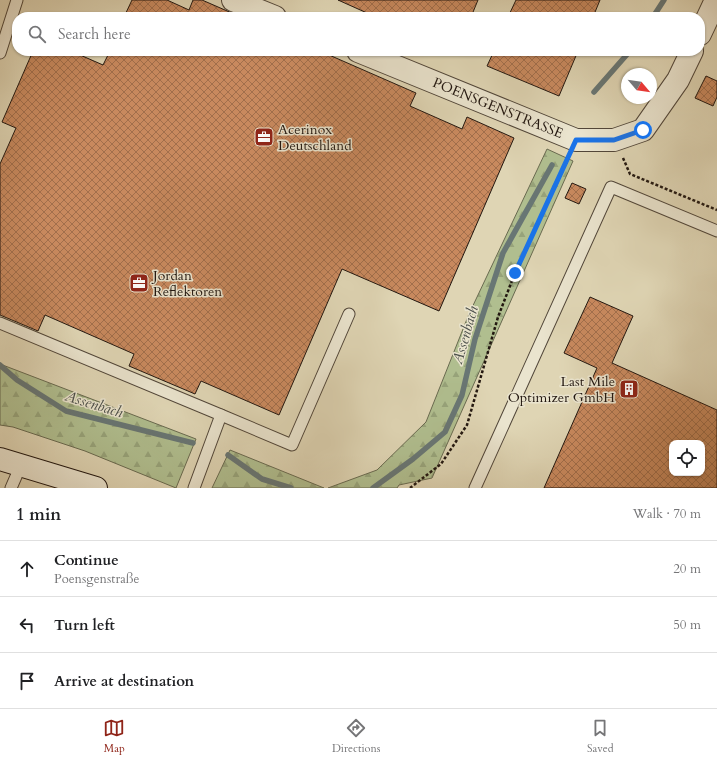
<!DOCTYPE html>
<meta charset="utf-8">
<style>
:root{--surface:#fff;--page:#f6f6f6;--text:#202124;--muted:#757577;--line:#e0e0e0;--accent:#8f2418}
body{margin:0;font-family:Cardo,serif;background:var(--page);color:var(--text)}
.controls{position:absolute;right:12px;bottom:12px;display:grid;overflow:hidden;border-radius:8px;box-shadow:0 1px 3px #0004}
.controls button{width:36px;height:36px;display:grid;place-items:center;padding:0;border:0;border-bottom:1px solid var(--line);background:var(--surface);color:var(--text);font:20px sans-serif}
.compass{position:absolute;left:621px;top:68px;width:36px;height:36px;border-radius:50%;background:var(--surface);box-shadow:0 1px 3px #0004;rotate:119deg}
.stop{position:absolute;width:12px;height:12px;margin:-9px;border:3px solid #1a73e8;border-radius:50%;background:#fff}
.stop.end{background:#1a73e8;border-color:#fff;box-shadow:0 1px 4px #0008}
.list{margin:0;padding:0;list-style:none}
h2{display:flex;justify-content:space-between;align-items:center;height:52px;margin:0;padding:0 16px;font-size:17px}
h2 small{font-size:13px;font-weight:400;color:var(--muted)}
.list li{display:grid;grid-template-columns:26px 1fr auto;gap:12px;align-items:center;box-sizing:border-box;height:56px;padding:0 16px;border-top:1px solid var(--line)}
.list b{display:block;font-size:15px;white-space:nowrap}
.list p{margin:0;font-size:13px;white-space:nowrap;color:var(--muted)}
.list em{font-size:13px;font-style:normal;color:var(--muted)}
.icon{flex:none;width:22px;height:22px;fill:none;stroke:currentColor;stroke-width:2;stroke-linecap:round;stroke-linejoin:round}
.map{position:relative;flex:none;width:717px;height:488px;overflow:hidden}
.search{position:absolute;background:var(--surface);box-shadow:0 1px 3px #0004;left:12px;right:12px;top:12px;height:44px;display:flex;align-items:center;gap:10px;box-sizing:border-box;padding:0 14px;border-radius:16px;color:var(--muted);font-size:15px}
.sheet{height:220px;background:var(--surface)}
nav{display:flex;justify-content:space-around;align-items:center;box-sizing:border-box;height:56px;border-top:1px solid var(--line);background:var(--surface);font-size:11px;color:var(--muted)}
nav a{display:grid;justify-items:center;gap:2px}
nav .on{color:var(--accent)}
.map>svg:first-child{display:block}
.forest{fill:url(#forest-firs);stroke:#696a50}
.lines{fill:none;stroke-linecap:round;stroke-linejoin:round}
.stream{stroke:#687674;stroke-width:5.5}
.building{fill:url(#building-cross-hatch);stroke:#221710;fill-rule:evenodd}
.service-casing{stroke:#514639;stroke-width:13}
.minor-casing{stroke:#514639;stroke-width:24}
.secondary-casing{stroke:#221710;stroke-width:24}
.path{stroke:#221710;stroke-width:2.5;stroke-dasharray:3 2;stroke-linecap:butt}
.service{stroke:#eae4ce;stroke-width:11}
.minor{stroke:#eae4ce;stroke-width:22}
.secondary{stroke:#eae4ce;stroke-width:22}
.route{stroke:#1a73e8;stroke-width:5}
.labels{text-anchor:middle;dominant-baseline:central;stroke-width:3;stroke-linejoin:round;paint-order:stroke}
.street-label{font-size:14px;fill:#221710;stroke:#eae4ce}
.poi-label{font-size:14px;fill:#221710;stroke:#eae4ce;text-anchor:start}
.water-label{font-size:15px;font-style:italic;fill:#4b4f4a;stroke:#eae4ce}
</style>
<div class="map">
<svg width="717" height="488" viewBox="0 0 717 488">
<defs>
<pattern id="forest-firs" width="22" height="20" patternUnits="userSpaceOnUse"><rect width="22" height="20" fill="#b0be8f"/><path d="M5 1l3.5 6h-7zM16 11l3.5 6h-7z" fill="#97a37a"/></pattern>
<pattern id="building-cross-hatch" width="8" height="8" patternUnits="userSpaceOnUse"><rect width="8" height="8" fill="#c8895e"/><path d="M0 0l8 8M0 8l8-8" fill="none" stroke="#a26f4c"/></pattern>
</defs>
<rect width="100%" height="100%" fill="#dfd5b4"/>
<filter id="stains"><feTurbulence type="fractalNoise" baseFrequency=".005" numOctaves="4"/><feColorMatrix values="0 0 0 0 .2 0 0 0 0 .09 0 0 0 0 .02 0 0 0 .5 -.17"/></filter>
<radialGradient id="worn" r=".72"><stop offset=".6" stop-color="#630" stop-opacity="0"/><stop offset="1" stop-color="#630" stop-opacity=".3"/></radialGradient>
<g class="forest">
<polygon points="547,149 573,161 432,478 399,485 397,488 328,488 377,470 426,422 469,314"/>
<polygon points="0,364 196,439 176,488 85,451 13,427 0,425"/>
<polygon points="230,450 324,488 212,488"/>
</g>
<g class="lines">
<g class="stream">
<polyline points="653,17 664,0"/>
<polyline points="594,92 630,51"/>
<polyline points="0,365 17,380 66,411 193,443"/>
<polyline points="228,455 262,479 291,488"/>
<polyline points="373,488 413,459 445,432 462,395 475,339 503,253 552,165"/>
</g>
</g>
<g class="building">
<polygon points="132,0 167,0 189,10 193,0 202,0 241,17 124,17"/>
<polygon points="338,0 478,0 471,17 376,17"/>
<polygon points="516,0 600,0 593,17 508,17"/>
<polygon points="33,51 71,51 103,65 110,51 320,51 416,93 410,106 462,129 467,117 514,138 439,311 342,269 279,415 201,381 195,394 129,366 134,354 45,315 38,331 0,315 0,164 16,128 2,122"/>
<polygon points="494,51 578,51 559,96 487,66"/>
<polygon points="706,76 717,81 717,97 713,106 695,98"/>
<polygon points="572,183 586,189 579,204 565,198"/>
<path d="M590,297l43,19 -21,47 105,47v78h-173l53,-120 -33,-15zM672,443h30v30h-30z"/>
</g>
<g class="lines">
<defs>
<g id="service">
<polyline points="0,53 17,0"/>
<polyline points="0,323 221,415 194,488"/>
<polyline points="221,415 292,445 349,314"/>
<polyline points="11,488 21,465"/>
<polyline points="475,488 611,187 717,231"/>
</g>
<g id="minor">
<polyline points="233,0 275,17"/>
<polyline points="700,34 716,0"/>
<polyline points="358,51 576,140 614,140 643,130 678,80 692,51"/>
</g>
<polyline id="secondary" points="0,459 96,488"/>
</defs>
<use href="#service" class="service-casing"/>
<use href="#minor" class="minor-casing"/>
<use href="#secondary" class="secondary-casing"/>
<g class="path">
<polyline points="623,158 630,174 717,210"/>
<polyline points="410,488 441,464 467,425 498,317 515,273 568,159"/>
</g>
<use href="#service" class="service"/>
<use href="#minor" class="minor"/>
<use href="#secondary" class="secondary"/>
</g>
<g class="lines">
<polyline class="route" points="515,273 576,140 614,140 643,130"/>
</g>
<defs>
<symbol id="office-square" viewBox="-11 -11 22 22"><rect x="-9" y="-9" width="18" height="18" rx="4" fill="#8f2418" stroke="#eae4ce"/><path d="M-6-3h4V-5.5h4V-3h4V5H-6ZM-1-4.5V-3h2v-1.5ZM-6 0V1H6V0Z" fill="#fff"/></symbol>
<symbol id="building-square" viewBox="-11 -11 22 22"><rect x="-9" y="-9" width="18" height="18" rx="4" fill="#8f2418" stroke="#eae4ce"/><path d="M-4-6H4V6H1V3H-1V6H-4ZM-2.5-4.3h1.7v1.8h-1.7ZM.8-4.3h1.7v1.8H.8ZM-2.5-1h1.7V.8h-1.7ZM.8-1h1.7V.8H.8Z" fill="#fff"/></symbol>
</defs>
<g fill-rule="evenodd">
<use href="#office-square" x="253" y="126" width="22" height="22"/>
<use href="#office-square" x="128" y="272" width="22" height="22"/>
<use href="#building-square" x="618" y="378" width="22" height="22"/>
</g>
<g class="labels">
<g class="street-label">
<text transform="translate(498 108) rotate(22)">POENSGENSTRASSE</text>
</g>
<g class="poi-label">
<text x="278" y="129">Acerinox<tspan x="278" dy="16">Deutschland</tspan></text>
<text x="153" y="275">Jordan<tspan x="153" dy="16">Reflektoren</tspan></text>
<text x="615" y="381" text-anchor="end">Last Mile<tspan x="615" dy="16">Optimizer GmbH</tspan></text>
</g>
<g class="water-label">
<text transform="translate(465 335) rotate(-74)">Assenbach</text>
<text transform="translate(94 404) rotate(17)">Assenbach</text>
</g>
</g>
<rect width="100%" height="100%" filter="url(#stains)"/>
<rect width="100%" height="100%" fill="url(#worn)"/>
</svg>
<div class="controls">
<button><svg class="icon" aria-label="locate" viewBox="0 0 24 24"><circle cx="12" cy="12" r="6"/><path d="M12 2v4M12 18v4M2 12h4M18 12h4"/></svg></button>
</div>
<svg class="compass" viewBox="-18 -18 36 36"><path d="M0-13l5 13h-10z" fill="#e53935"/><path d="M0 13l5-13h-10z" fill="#757577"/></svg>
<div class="stop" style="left:643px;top:130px"></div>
<div class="stop end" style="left:515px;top:273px"></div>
<div class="search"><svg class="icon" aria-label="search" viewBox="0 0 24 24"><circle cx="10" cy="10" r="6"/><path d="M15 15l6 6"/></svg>Search here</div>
</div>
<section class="sheet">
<h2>1 min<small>Walk · 70 m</small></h2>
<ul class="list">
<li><svg class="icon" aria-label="ahead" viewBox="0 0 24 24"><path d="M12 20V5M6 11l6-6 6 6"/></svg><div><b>Continue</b><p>Poensgenstraße</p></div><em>20 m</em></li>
<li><svg class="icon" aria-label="left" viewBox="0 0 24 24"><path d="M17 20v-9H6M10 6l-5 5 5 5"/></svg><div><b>Turn left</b></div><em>50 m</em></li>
<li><svg class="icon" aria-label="arrive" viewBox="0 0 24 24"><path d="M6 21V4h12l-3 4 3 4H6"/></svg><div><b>Arrive at destination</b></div></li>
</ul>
</section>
<nav>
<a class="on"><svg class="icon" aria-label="map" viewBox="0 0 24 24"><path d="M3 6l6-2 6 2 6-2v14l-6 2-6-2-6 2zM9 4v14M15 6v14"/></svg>Map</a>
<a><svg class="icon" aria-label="directions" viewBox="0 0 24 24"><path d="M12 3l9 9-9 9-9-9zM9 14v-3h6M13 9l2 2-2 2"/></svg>Directions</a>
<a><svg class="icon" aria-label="saved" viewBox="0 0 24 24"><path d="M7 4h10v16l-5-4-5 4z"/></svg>Saved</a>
</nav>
